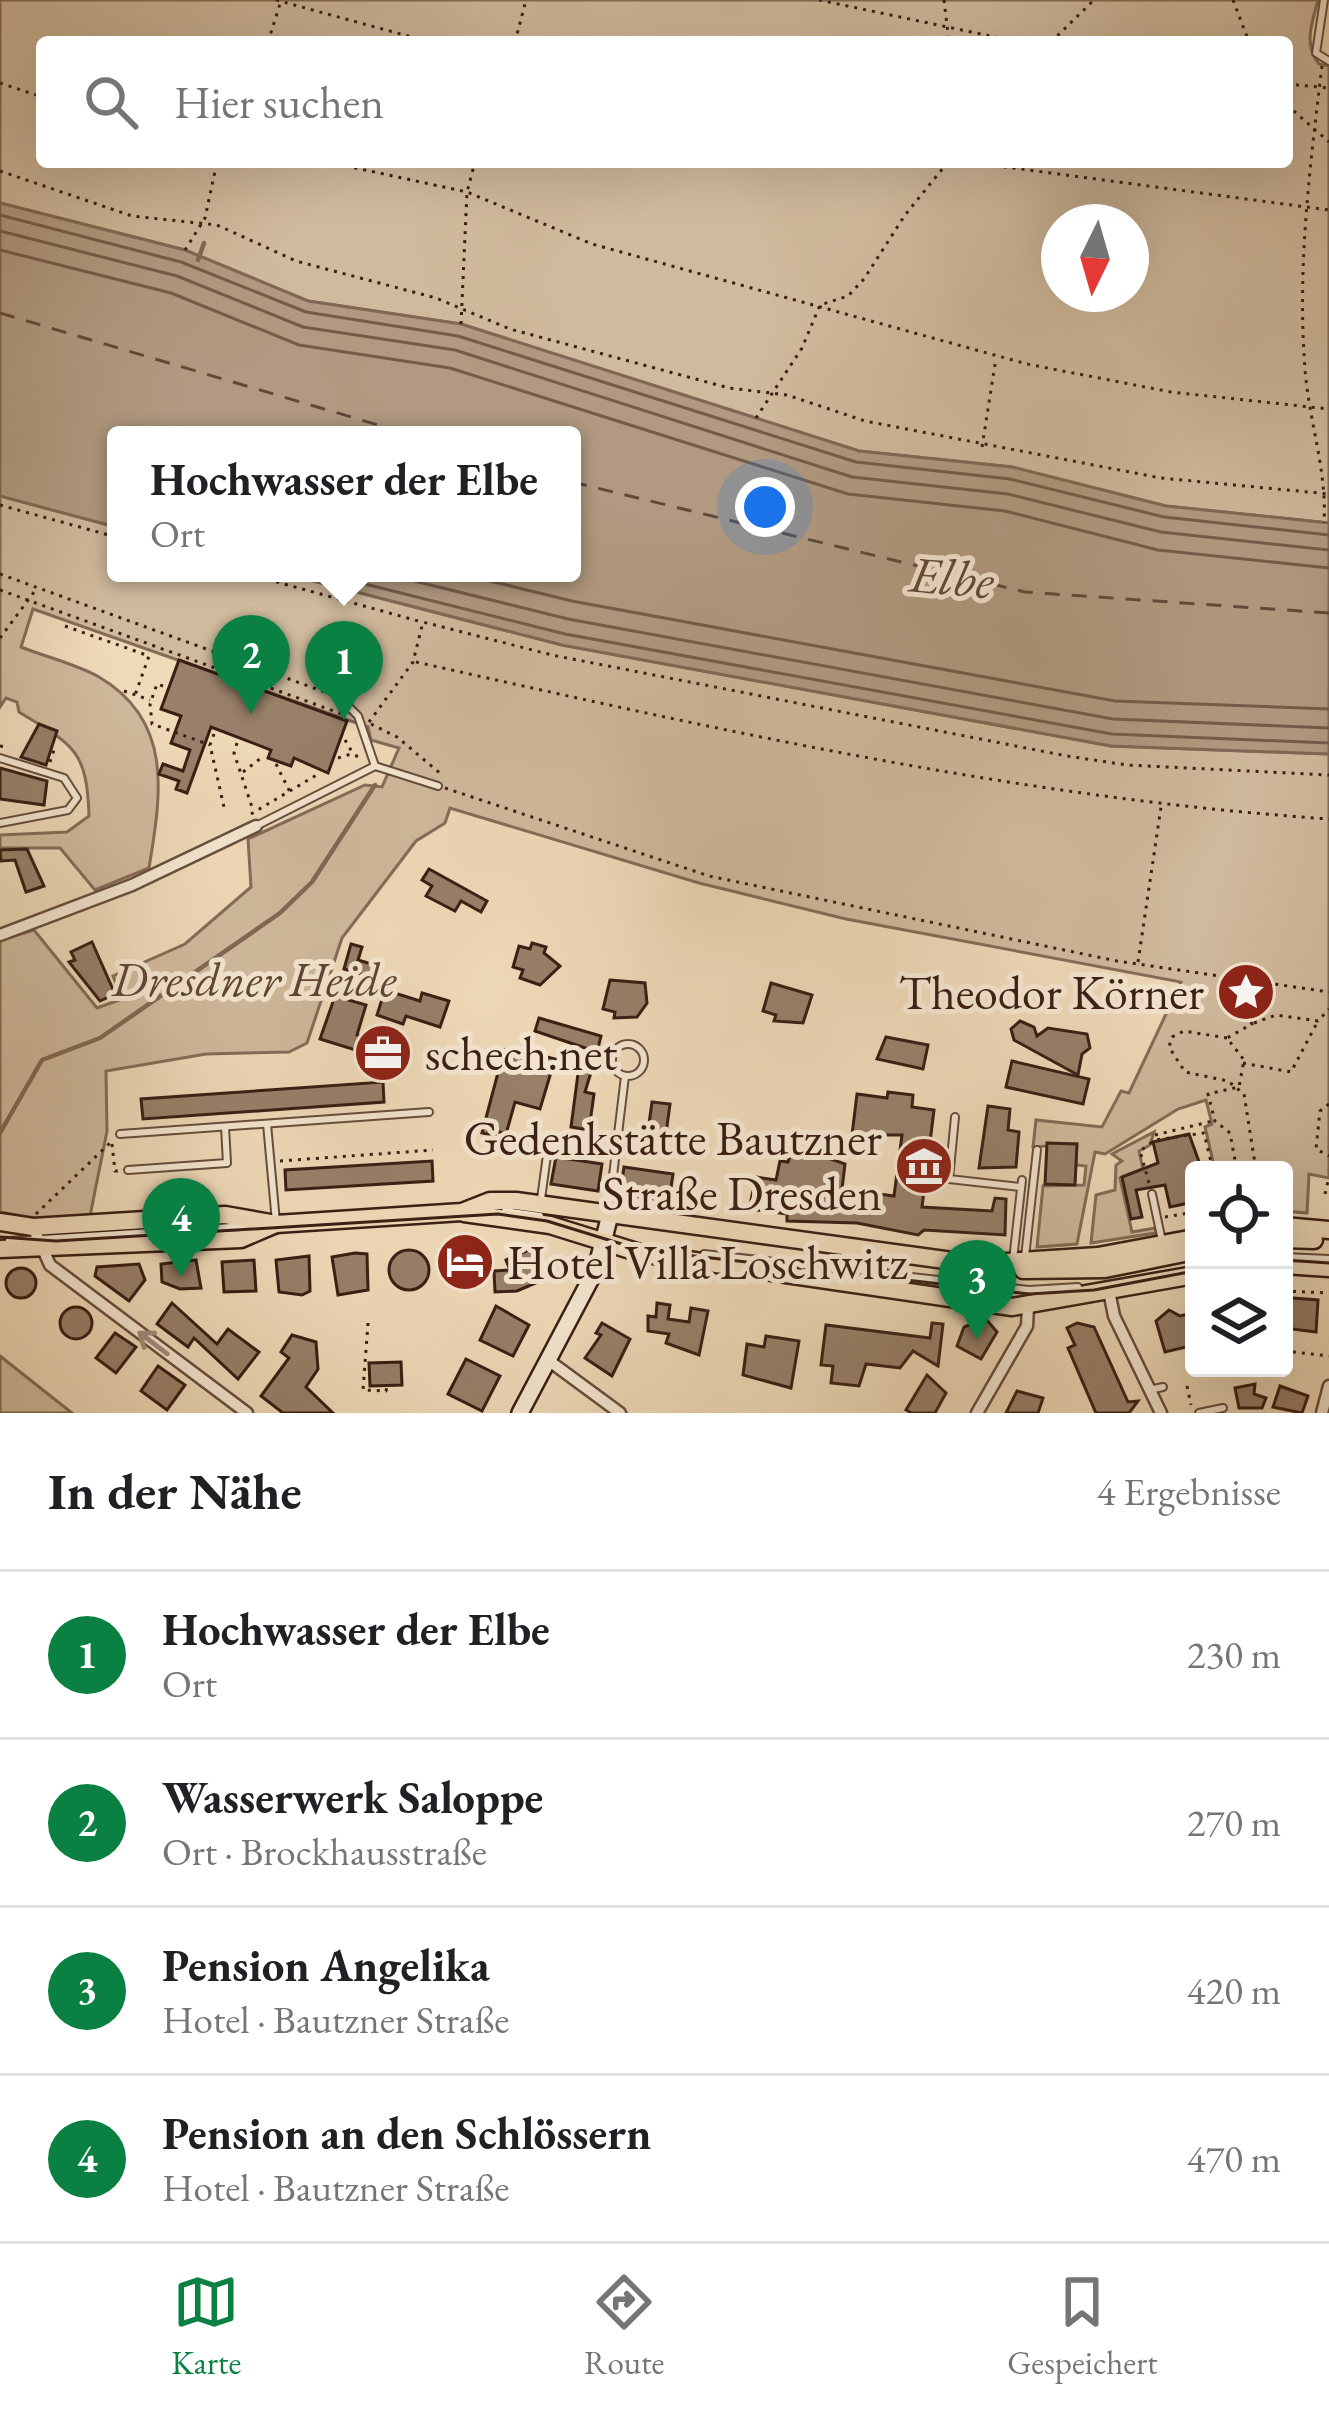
<!DOCTYPE html>
<html lang="de">
<meta charset="utf-8">
<style>
:root{--surface:#fff;--page:#f6f6f6;--text:#202124;--muted:#757577;--line:#e0e0e0;--accent:#0b8043}
body{margin:0;font-family:"EB Garamond",serif;background:var(--page);color:var(--text)}
.controls{position:absolute;right:36px;bottom:36px;display:grid;overflow:hidden;border-radius:12px;box-shadow:0 12px 48px #0002}
.controls button{width:108px;height:108px;display:grid;place-items:center;padding:0;border:0;border-bottom:3px solid var(--line);background:var(--surface);color:var(--text);font:60px sans-serif}
.compass{position:absolute;left:1041px;top:204px;width:108px;height:108px;border-radius:50%;background:var(--surface);box-shadow:0 12px 48px #0002;rotate:185deg}
.you{position:absolute;left:765px;top:507px;width:42px;height:42px;margin:-30px;border:9px solid #fff;border-radius:50%;background:#1a73e8;box-shadow:0 0 0 18px #1a73e833}
.badge{display:grid;place-items:center;width:78px;height:78px;border-radius:50%;background:var(--accent);color:#fff;font-size:39px;font-weight:700}
.pin{position:absolute;translate:-50% -99px;filter:drop-shadow(0 3px 6px #0008)}
.pin::after{content:'';position:absolute;top:63px;width:42px;height:36px;background:inherit;clip-path:polygon(0 0,100% 0,50% 100%)}
.popup{position:absolute;left:107px;top:426px;width:474px;height:156px;box-sizing:border-box;display:grid;place-content:center;border-radius:12px;background:var(--surface);filter:drop-shadow(0 3px 9px #0005);font-size:39px;white-space:nowrap;color:var(--muted)}
.popup b{font-size:45px;color:var(--text)}
.popup::after{content:'';position:absolute;left:50%;top:100%;margin-left:-24px;border:24px solid transparent;border-top-color:var(--surface)}
.list{margin:0;padding:0;list-style:none}
h2{display:flex;justify-content:space-between;align-items:center;height:156px;margin:0;padding:0 48px;font-size:51px}
h2 small{font-size:39px;font-weight:400;color:var(--muted)}
.list li{display:grid;grid-template-columns:78px 1fr auto;gap:36px;align-items:center;box-sizing:border-box;height:168px;padding:0 48px;border-top:3px solid var(--line)}
.list b{display:block;font-size:45px;white-space:nowrap}
.list p{margin:0;font-size:39px;white-space:nowrap;color:var(--muted)}
.list em{font-size:39px;font-style:normal;color:var(--muted)}
.icon{flex:none;width:66px;height:66px;fill:none;stroke:currentColor;stroke-width:2;stroke-linecap:round;stroke-linejoin:round}
.map{position:relative;flex:none;width:1329px;height:1413px;overflow:hidden}
.search{position:absolute;background:var(--surface);box-shadow:0 12px 48px #0002;left:36px;right:36px;top:36px;height:132px;display:flex;align-items:center;gap:30px;box-sizing:border-box;padding:0 42px;border-radius:12px;color:var(--muted);font-size:45px}
.sheet{height:828px;background:var(--surface)}
nav{display:flex;justify-content:space-around;align-items:center;box-sizing:border-box;height:168px;border-top:3px solid var(--line);background:var(--surface);font-size:33px;color:var(--muted)}
nav a{display:grid;justify-items:center;gap:6px}
nav .on{color:var(--accent)}
.map>svg:first-child{display:block}
.green{fill:#d0ba9d;stroke:#846c58;stroke-width:3;fill-rule:evenodd}
.water{fill:#b19a81;stroke:#816855;stroke-width:3}
.lines{fill:none;stroke-linecap:round;stroke-linejoin:round}
.shore{stroke:#755c4a;stroke-width:3}
.stream{stroke:#816855;stroke-width:4.5}
.ferry{stroke:#63493a;stroke-width:3;stroke-dasharray:15 12;stroke-linecap:butt}
.building{fill:#98806a;stroke:#391e14;stroke-width:3}
.service-casing{stroke:#664d3d;stroke-width:10}
.minor-casing{stroke:#664d3d;stroke-width:15}
.secondary-casing{stroke:#391e14;stroke-width:20}
.primary-casing{stroke:#391e14;stroke-width:21}
.path{stroke:#391e14;stroke-width:3;stroke-dasharray:3 6;stroke-linecap:butt}
.service{stroke:#f5e7d2;stroke-width:6}
.minor{stroke:#f5e7d2;stroke-width:10}
.secondary{stroke:#f5e7d2;stroke-width:15}
.primary{stroke:#efdab9;stroke-width:16}
.tram{stroke:#391e14;stroke-width:3}
.oneway{stroke:#a08d7c}
.labels{text-anchor:middle;dominant-baseline:central;stroke-width:10;stroke-linejoin:round;paint-order:stroke}
.park-label{font-size:48px;font-style:italic;fill:#5f4536;stroke:#f5e7d2}
.poi-label{font-size:48px;fill:#391e14;stroke:#f5e7d2;text-anchor:end}
.water-label{font-size:51px;font-style:italic;fill:#63493a;stroke:#f5e7d2}
</style>
<div class="map">
<svg width="1329" height="1413" viewBox="0 0 1329 1413">
<rect width="100%" height="100%" fill="#efdab9"/>
<filter id="stains"><feTurbulence type="fractalNoise" baseFrequency=".00167" numOctaves="4"/><feColorMatrix values="0 0 0 0 .2 0 0 0 0 .09 0 0 0 0 .02 0 0 0 .5 -.17"/></filter>
<radialGradient id="worn" r=".72"><stop offset=".6" stop-color="#630" stop-opacity="0"/><stop offset="1" stop-color="#630" stop-opacity=".3"/></radialGradient>
<g class="green">
<path d="M0,0h1318c-6,24 -15,43 1,64l10,2v457l-163,-17 -154,-39 -153,-16 -398,-127 -153,-23 -123,-51 -185,-47zM42,42h1245v120h-1245zM1059,222h72v72h-72z"/>
<path d="M0,496l116,31v46h167l279,72 549,101 218,8v424l-20,-4 -2,39 -23,-2v-41h-69l-10,-43 7,-3 -6,-24 -28,9 -73,45 -10,-2 -18,92 -40,3 6,-61 41,-1 2,-19 -10,-1v-21l-43,3 3,-27 66,7 19,-36 8,2 52,-111 -335,-63 -147,-36 -249,-75 -5,15 -29,18 -74,97 -35,105 -18,9 -83,2 -100,17 1,60 -17,85 -51,3 -39,-7v-272l34,-10 63,78 25,-9 -9,-23 72,-32 66,-57 -3,-48 117,-54 17,2 17,-39 -28,-8 -3,-13 -335,-118 -12,38c25,10 55,17 78,30 75,44 62,118 50,191l-54,22 -35,-42h-60v-13l67,-3 22,-16c-2,-67 -16,-71 -70,-104l-2,-10 -11,-4 -6,9z"/>
<polygon points="1154,1132 1150,1145 1139,1151 1144,1174 1120,1178 1132,1232 1155,1228 1156,1233 1091,1243 1096,1195 1115,1190 1116,1165 1122,1161 1112,1154"/>
<polygon points="0,1356 72,1413 0,1413"/>
</g>
<polygon class="water" points="0,203 185,250 308,301 461,324 859,451 1012,467 1166,506 1329,523 1329,754 1111,746 562,645 283,573 572,573 572,435 116,435 116,527 0,496"/>
<g class="lines">
<g class="shore">
<polyline points="0,215 181,262 306,312 458,336 856,462 1010,479 1164,517 1329,535"/>
<polyline points="0,231 177,276 303,327 455,350 852,477 1008,494 1161,532 1329,550"/>
<polyline points="0,250 171,293 299,345 450,368 848,494 1005,511 1158,550 1329,568"/>
<polyline points="321,573 565,634 1112,734 1329,743"/>
<polyline points="382,573 568,619 1113,719 1329,728"/>
<polyline points="457,573 572,601 1115,701 1329,709"/>
</g>
<g class="stream">
<polyline points="198,260 204,243"/>
<polyline points="0,1133 42,1060 100,1038 280,913 312,882 375,785"/>
</g>
<g class="ferry">
<polyline points="0,313 412,435"/>
<polyline points="572,482 1025,592 1329,613"/>
</g>
</g>
<g class="building">
<polygon points="179,660 347,721 328,773 294,758 291,766 268,758 271,750 211,727 187,793 176,789 179,781 159,774 163,764 183,771 190,750 171,743 181,716 161,709"/>
<polygon points="39,724 57,731 46,765 21,757"/>
<polygon points="0,768 47,781 44,805 0,799"/>
<polygon points="27,849 44,886 26,892 15,860 1,861 0,850"/>
<polygon points="429,869 487,901 481,912 461,901 455,911 426,896 432,886 422,880"/>
<polygon points="92,942 115,994 100,1001 69,962 75,960 71,952"/>
<polygon points="532,943 546,947 544,953 560,966 540,985 520,978 523,970 513,967 519,946 530,949"/>
<polygon points="351,944 362,947 358,960 378,966 374,978 344,969"/>
<polygon points="610,980 645,983 647,1003 637,1017 614,1018 615,1012 603,1009"/>
<polygon points="771,983 812,995 803,1023 774,1021 776,1015 763,1011"/>
<polygon points="385,990 420,1001 422,993 449,1001 440,1027 406,1016 403,1024 377,1015"/>
<polygon points="335,996 366,1005 357,1035 404,1053 401,1064 320,1039"/>
<polygon points="539,1018 601,1036 597,1052 535,1031"/>
<polygon points="1020,1021 1034,1027 1037,1036 1048,1028 1087,1034 1090,1048 1082,1054 1078,1075 1014,1040 1011,1029"/>
<polygon points="886,1037 928,1045 923,1069 877,1059"/>
<polygon points="504,1050 542,1066 544,1056 555,1059 540,1109 515,1102 506,1134 496,1131 495,1136 482,1133"/>
<polygon points="1012,1061 1089,1079 1083,1104 1006,1087"/>
<polygon points="579,1066 592,1069 585,1092 594,1094 589,1130 571,1127"/>
<polygon points="383,1082 384,1102 143,1119 141,1099"/>
<polygon points="888,1092 913,1095 912,1107 934,1110 922,1207 992,1211 995,1198 1006,1199 1005,1235 924,1230 918,1235 857,1223 787,1221 787,1214 749,1209 756,1177 776,1180 780,1161 788,1162 791,1152 803,1149 845,1164 842,1189 894,1196 902,1135 852,1135 857,1094 887,1098"/>
<polygon points="652,1102 670,1104 665,1141 647,1138"/>
<polygon points="988,1106 1010,1109 1008,1130 1019,1132 1016,1167 979,1168"/>
<polygon points="1189,1134 1202,1170 1194,1170 1194,1202 1170,1207 1165,1185 1136,1190 1142,1217 1131,1219 1122,1177 1158,1163 1153,1142"/>
<polygon points="1047,1143 1077,1144 1075,1185 1045,1184"/>
<polygon points="556,1157 602,1164 598,1191 551,1184"/>
<polygon points="432,1161 433,1181 286,1190 285,1170"/>
<polygon points="624,1167 673,1174 669,1201 620,1194"/>
<polygon points="538,1246 545,1279 517,1291 495,1292 494,1271 510,1270 506,1260"/>
<circle cx="465" cy="1262" r="15"/>
<circle cx="409" cy="1270" r="20"/>
<polygon points="355,1253 367,1254 368,1290 338,1295 332,1257"/>
<polygon points="309,1256 310,1291 302,1295 279,1292 276,1260"/>
<polygon points="196,1260 201,1288 180,1289 162,1282 161,1264"/>
<polygon points="254,1260 256,1291 224,1292 222,1262"/>
<polygon points="139,1264 145,1280 129,1301 95,1276 97,1267"/>
<circle cx="21" cy="1283" r="15"/>
<polygon points="1293,1298 1318,1300 1316,1332 1284,1328 1284,1302"/>
<polygon points="172,1303 217,1344 228,1329 259,1352 238,1379 194,1338 188,1347 157,1324"/>
<polygon points="657,1303 670,1305 668,1319 689,1322 691,1308 708,1311 699,1355 666,1343 669,1334 648,1331 648,1316 656,1317"/>
<polygon points="496,1306 529,1325 513,1356 480,1340"/>
<circle cx="76" cy="1323" r="16"/>
<polygon points="1169,1310 1180,1316 1192,1313 1193,1328 1190,1346 1165,1352 1156,1321"/>
<polygon points="985,1318 997,1332 981,1359 957,1346 964,1327"/>
<polygon points="602,1323 630,1339 612,1376 585,1358 601,1335 596,1333"/>
<polygon points="932,1323 943,1324 938,1366 913,1351 900,1368 866,1364 859,1386 831,1383 833,1366 821,1365 826,1325 930,1338"/>
<polygon points="1077,1323 1094,1327 1128,1402 1138,1401 1129,1413 1096,1413 1068,1348 1075,1345 1067,1328"/>
<polygon points="115,1333 136,1347 116,1373 96,1358"/>
<polygon points="292,1335 316,1342 318,1369 306,1387 333,1413 283,1413 261,1396 289,1358 281,1352"/>
<polygon points="766,1336 799,1341 791,1388 743,1375 747,1344 764,1347"/>
<polygon points="466,1359 500,1376 482,1411 448,1394"/>
<polygon points="401,1362 402,1385 370,1386 369,1363"/>
<polygon points="158,1366 185,1385 167,1410 141,1391"/>
<polygon points="927,1375 946,1393 935,1413 912,1413 906,1410"/>
<polygon points="1255,1384 1254,1394 1266,1398 1262,1408 1239,1408 1235,1388"/>
<polygon points="1280,1386 1308,1396 1302,1413 1273,1407"/>
<polygon points="1017,1391 1043,1398 1038,1413 1006,1413"/>
</g>
<g class="lines">
<defs>
<g id="service">
<polyline points="1324,0 1316,53 1329,61"/>
<polyline points="340,698 358,716 375,766"/>
<polyline points="0,758 64,778 77,798 68,810 0,823"/>
<polyline points="375,766 438,786"/>
<polyline points="256,826 375,766"/>
<circle cx="628" cy="1060" r="16"/>
<polyline points="955,1117 949,1179 1021,1187"/>
<polyline points="267,1124 276,1222"/>
<polyline points="120,1134 429,1112"/>
<polyline points="128,1170 227,1163 225,1127"/>
<polyline points="1152,1194 1162,1241"/>
<polyline points="1286,1196 1288,1222"/>
<polyline points="541,1199 547,1155 567,1138"/>
<polyline points="609,1209 625,1076"/>
<polyline points="505,1211 540,1216"/>
<polyline points="9,1241 247,1226"/>
<polyline points="704,1254 1029,1290 1078,1287"/>
<polyline points="1025,1257 1037,1150"/>
<polyline points="1284,1257 1329,1259"/>
<polyline points="1013,1260 1022,1180"/>
<polyline points="875,1269 902,1260"/>
<polyline points="1149,1390 1163,1387"/>
<polyline points="1199,1413 1223,1408"/>
</g>
<g id="minor">
<polyline points="0,935 132,885 256,826"/>
<polyline points="33,1227 50,1265 247,1413"/>
<polyline points="1109,1291 1114,1316 1161,1413"/>
<polyline points="548,1360 620,1413"/>
<polyline points="977,1413 1027,1326 1028,1307"/>
<polyline points="1322,1413 1329,1386"/>
</g>
<polyline id="secondary" points="520,1413 596,1269 610,1215"/>
<g id="primary">
<polyline points="464,1213 550,1225 640,1253 1012,1307 1194,1275"/>
<polyline points="0,1222 33,1227 225,1215 276,1224 462,1212 490,1201 516,1201 974,1264 1098,1256 1194,1238"/>
<polyline points="1284,1226 1329,1230"/>
<polyline points="1284,1239 1314,1240"/>
<polyline points="0,1249 241,1239 276,1224"/>
<polyline points="1284,1265 1329,1268"/>
<polyline points="1023,1270 1105,1269 1194,1251"/>
</g>
</defs>
<use href="#service" class="service-casing"/>
<use href="#minor" class="minor-casing"/>
<use href="#secondary" class="secondary-casing"/>
<use href="#primary" class="primary-casing"/>
<g class="path">
<polyline points="276,0 430,42"/>
<polyline points="819,0 1019,42"/>
<polyline points="944,0 949,42"/>
<polyline points="1233,0 1249,42"/>
<polyline points="268,42 280,4"/>
<polyline points="515,42 526,0"/>
<polyline points="1051,42 1094,0"/>
<path d="M1322,66c-12,99 -25,202 -17,303 4,53 22,100 19,154"/>
<polyline points="0,83 42,97"/>
<polyline points="1287,84 1329,88"/>
<polyline points="1287,105 1329,142"/>
<polyline points="328,162 467,192 592,244 1027,364 1171,392 1329,409"/>
<polyline points="968,162 1329,210"/>
<polyline points="0,171 132,216 217,225 296,261 436,298 510,329 729,388 787,395 865,421 1161,478 1329,494"/>
<polyline points="185,250 205,218 217,162"/>
<polyline points="461,324 467,192 475,162"/>
<polyline points="756,418 802,348 820,305 848,296 864,279 905,215 948,162"/>
<polyline points="982,447 996,358"/>
<polyline points="0,505 116,537"/>
<polyline points="223,573 266,579 422,622"/>
<polyline points="0,574 333,695"/>
<polyline points="0,590 342,714"/>
<polyline points="65,626 149,656 135,695"/>
<polyline points="0,638 37,588"/>
<path d="M416,662c303,68 603,136 913,157"/>
<polyline points="163,686 157,684 150,704 152,724 210,745"/>
<polyline points="124,691 150,700"/>
<polyline points="369,722 413,662 423,622 552,655 1067,756 1127,765 1329,775"/>
<polyline points="371,724 397,737 441,774"/>
<polyline points="214,734 210,745 224,807"/>
<polyline points="345,740 352,752"/>
<polyline points="237,743 234,753 253,810"/>
<polyline points="0,746 6,747"/>
<polyline points="338,758 351,754 362,758"/>
<polyline points="50,762 55,747"/>
<polyline points="276,764 290,792"/>
<polyline points="243,772 261,758"/>
<polyline points="445,788 709,876 1117,961 1329,992"/>
<polyline points="251,814 320,773"/>
<polyline points="1138,962 1161,807"/>
<polyline points="1234,1001 1252,1024 1227,1038 1244,1060 1239,1087 1208,1094 1215,1121 1230,1133 1236,1166"/>
<polyline points="1254,1023 1276,1015 1318,1021 1329,1009"/>
<polyline points="1227,1038 1184,1031 1172,1037 1169,1047 1185,1072 1228,1081 1244,1094 1256,1170"/>
<polyline points="1243,1063 1291,1072 1318,1021"/>
<polyline points="1329,1104 1320,1111 1316,1149 1329,1156"/>
<polyline points="1155,1135 1213,1121"/>
<polyline points="112,1144 115,1171 120,1171"/>
<polyline points="280,1161 433,1150"/>
<polyline points="1214,1169 1252,1163"/>
<polyline points="1260,1170 1263,1170"/>
<polyline points="1149,1183 1140,1151 1155,1140 1204,1133 1213,1170"/>
<polyline points="1325,1194 1329,1177"/>
<polyline points="36,1214 111,1142"/>
<polyline points="1165,1217 1194,1212"/>
<polyline points="1284,1291 1329,1293"/>
<polyline points="368,1323 363,1390 386,1391 387,1386"/>
<polyline points="1289,1333 1289,1350"/>
<polyline points="1284,1351 1329,1356"/>
<polyline points="1187,1386 1191,1405"/>
</g>
<use href="#service" class="service"/>
<use href="#minor" class="minor"/>
<use href="#secondary" class="secondary"/>
<use href="#primary" class="primary"/>
<g class="tram">
<polyline points="0,1237 56,1241 498,1214 547,1221 641,1250 1030,1294 1094,1290 1194,1271"/>
<polyline points="1284,1260 1329,1263"/>
</g>
</g>
<defs><path id="oneway-shaft" d="M-6 0H5M1.5-3L5.5 0L1.5 3" fill="none" stroke-width="1.6" stroke-linecap="round" stroke-linejoin="round" transform="scale(3)"/></defs>
<use class="oneway" href="#oneway-shaft" transform="translate(153 1343) rotate(-143)"/>
<defs>
<symbol id="sight-disc" viewBox="-11 -11 22 22"><circle r="9.5" fill="#8f2418" stroke="#f5e7d2"/><path d="M0-6L1.8-2.2L6-1.7L2.9 1.2L3.7 5.4L0 3.3L-3.7 5.4L-2.9 1.2L-6-1.7L-1.8-2.2Z" fill="#fff"/></symbol>
<symbol id="office-disc" viewBox="-11 -11 22 22"><circle r="9.5" fill="#8f2418" stroke="#f5e7d2"/><path d="M-6-3h4V-5.5h4V-3h4V5H-6ZM-1-4.5V-3h2v-1.5ZM-6 0V1H6V0Z" fill="#fff"/></symbol>
<symbol id="museum-disc" viewBox="-11 -11 22 22"><circle r="9.5" fill="#8f2418" stroke="#f5e7d2"/><path d="M0-6L6-3V-2H-6V-3ZM-5-1h2V3h-2ZM-1-1h2V3h-2ZM3-1h2V3H3ZM-6 4H6V6H-6Z" fill="#fff"/></symbol>
<symbol id="hotel-disc" viewBox="-11 -11 22 22"><circle r="9.5" fill="#8f2418" stroke="#f5e7d2"/><path d="M-6-4.5h1.5V1H6V5H4.5V3h-9V5H-6ZM-4 0a1.8 1.8 0 1 1 3.6 0ZM.5 0V-2.5h3Q6-2.5 6 0Z" fill="#fff"/></symbol>
</defs>
<g fill-rule="evenodd">
<use href="#sight-disc" x="1213" y="959" width="66" height="66"/>
<use href="#office-disc" x="350" y="1020" width="66" height="66"/>
<use href="#museum-disc" x="891" y="1133" width="66" height="66"/>
<use href="#hotel-disc" x="432" y="1229" width="66" height="66"/>
</g>
<g class="labels">
<g class="park-label">
<text x="254" y="979">Dresdner Heide</text>
</g>
<g class="poi-label">
<text x="1204" y="992">Theodor Körner</text>
<text x="425" y="1053" text-anchor="start">schech.net</text>
<text x="882" y="1138">Gedenkstätte Bautzner<tspan x="882" dy="55">Straße Dresden</tspan></text>
<text x="507" y="1262" text-anchor="start">Hotel Villa Loschwitz</text>
</g>
<g class="water-label">
<text transform="translate(952 577) rotate(5)">Elbe</text>
</g>
</g>
<rect width="100%" height="100%" filter="url(#stains)"/>
<rect width="100%" height="100%" fill="url(#worn)"/>
</svg>
<div class="controls">
<button><svg class="icon" aria-label="locate" viewBox="0 0 24 24"><circle cx="12" cy="12" r="6"/><path d="M12 2v4M12 18v4M2 12h4M18 12h4"/></svg></button>
<button><svg class="icon" aria-label="layers" viewBox="0 0 24 24"><path d="M12 4l9 5-9 5-9-5zM3 14l9 5 9-5"/></svg></button>
</div>
<svg class="compass" viewBox="-18 -18 36 36"><path d="M0-13l5 13h-10z" fill="#e53935"/><path d="M0 13l5-13h-10z" fill="#757577"/></svg>
<div class="you"></div>
<div class="pin badge" style="left:344px;top:720px">1</div>
<div class="popup"><b>Hochwasser der Elbe</b>Ort</div>
<div class="pin badge" style="left:251px;top:714px">2</div>
<div class="pin badge" style="left:977px;top:1339px">3</div>
<div class="pin badge" style="left:181px;top:1277px">4</div>
<div class="search"><svg class="icon" aria-label="search" viewBox="0 0 24 24"><circle cx="10" cy="10" r="6"/><path d="M15 15l6 6"/></svg>Hier suchen</div>
</div>
<section class="sheet">
<h2>In der Nähe<small>4 Ergebnisse</small></h2>
<ul class="list">
<li><span class="badge">1</span><div><b>Hochwasser der Elbe</b><p>Ort</p></div><em>230 m</em></li>
<li><span class="badge">2</span><div><b>Wasserwerk Saloppe</b><p>Ort · Brockhausstraße</p></div><em>270 m</em></li>
<li><span class="badge">3</span><div><b>Pension Angelika</b><p>Hotel · Bautzner Straße</p></div><em>420 m</em></li>
<li><span class="badge">4</span><div><b>Pension an den Schlössern</b><p>Hotel · Bautzner Straße</p></div><em>470 m</em></li>
</ul>
</section>
<nav>
<a class="on"><svg class="icon" aria-label="map" viewBox="0 0 24 24"><path d="M3 6l6-2 6 2 6-2v14l-6 2-6-2-6 2zM9 4v14M15 6v14"/></svg>Karte</a>
<a><svg class="icon" aria-label="directions" viewBox="0 0 24 24"><path d="M12 3l9 9-9 9-9-9zM9 14v-3h6M13 9l2 2-2 2"/></svg>Route</a>
<a><svg class="icon" aria-label="saved" viewBox="0 0 24 24"><path d="M7 4h10v16l-5-4-5 4z"/></svg>Gespeichert</a>
</nav>
